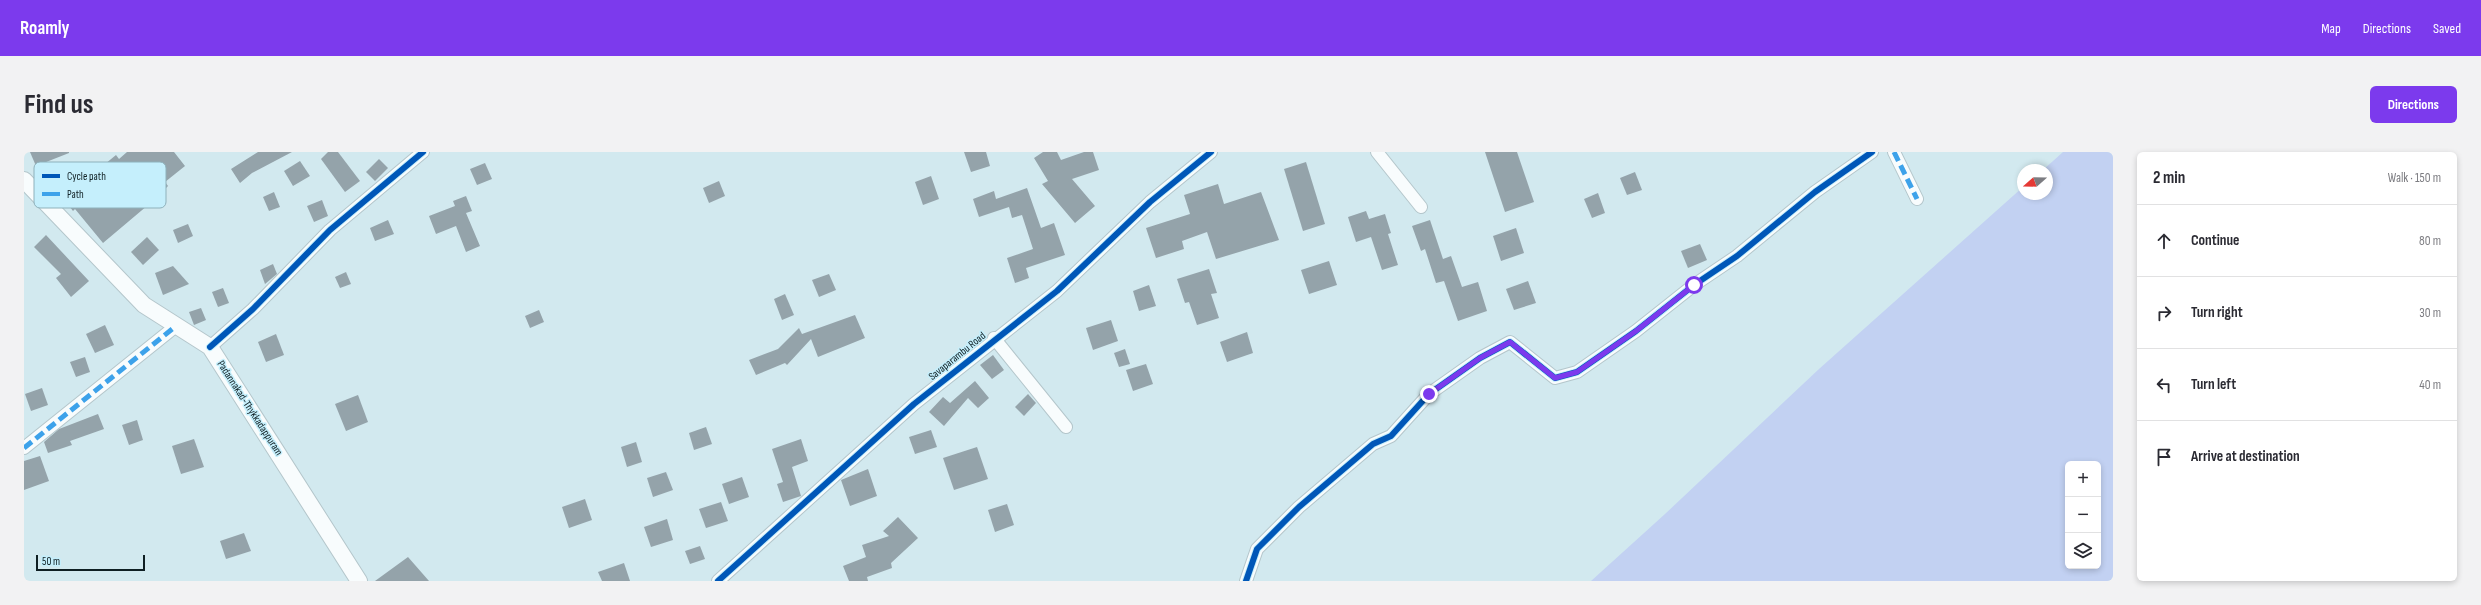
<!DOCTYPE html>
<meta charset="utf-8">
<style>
:root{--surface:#fff;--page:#f2f2f3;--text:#2b2b33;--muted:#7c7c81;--line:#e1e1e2;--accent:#7c3aed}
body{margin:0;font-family:"Sofia Sans Condensed",sans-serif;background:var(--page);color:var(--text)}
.controls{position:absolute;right:12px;bottom:12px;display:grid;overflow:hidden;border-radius:6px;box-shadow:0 2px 6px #0003}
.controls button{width:36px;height:36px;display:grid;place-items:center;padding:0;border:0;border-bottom:1px solid var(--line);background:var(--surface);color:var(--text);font:20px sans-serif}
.compass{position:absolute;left:1993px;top:12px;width:36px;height:36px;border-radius:50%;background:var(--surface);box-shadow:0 2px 6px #0003;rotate:250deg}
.scale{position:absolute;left:12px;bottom:10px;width:109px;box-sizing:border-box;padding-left:4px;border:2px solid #0f1f23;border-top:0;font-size:11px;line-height:14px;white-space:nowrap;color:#0f1f23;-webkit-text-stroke:3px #c5effc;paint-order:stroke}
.stop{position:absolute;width:12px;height:12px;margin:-9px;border:3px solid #7c3aed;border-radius:50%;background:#fff}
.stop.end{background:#7c3aed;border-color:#fff;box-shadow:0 1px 4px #0008}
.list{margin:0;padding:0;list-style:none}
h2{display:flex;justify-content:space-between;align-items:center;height:52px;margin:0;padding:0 16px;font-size:17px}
h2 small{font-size:13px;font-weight:400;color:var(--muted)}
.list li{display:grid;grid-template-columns:26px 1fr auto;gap:12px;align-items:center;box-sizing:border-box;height:72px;padding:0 16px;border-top:1px solid var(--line)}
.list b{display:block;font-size:15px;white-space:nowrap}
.list em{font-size:13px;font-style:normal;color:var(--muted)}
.icon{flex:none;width:22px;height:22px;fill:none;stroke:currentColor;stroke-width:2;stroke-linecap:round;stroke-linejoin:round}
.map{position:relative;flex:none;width:2089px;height:429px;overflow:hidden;border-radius:6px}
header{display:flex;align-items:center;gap:24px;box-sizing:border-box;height:56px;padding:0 20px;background:var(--accent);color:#fff}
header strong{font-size:19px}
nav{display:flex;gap:22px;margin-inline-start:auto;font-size:14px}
.intro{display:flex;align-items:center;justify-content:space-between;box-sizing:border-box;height:96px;padding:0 24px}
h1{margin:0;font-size:28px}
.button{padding:10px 18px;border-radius:6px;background:var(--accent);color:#fff;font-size:14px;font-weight:700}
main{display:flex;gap:24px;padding:0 24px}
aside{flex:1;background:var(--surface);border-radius:6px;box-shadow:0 2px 6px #0003}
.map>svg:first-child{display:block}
.water{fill:#c2d1f2;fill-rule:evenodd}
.building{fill:#94a3aa}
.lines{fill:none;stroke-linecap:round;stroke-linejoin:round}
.street-casing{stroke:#b4c6cb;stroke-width:14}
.secondary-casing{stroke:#b4c6cb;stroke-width:18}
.street{stroke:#f8fcfd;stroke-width:12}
.secondary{stroke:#f8fcfd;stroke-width:16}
.quiet{stroke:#3da2ea;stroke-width:5;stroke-dasharray:10 5;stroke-linecap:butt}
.cycleway-casing{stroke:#c5effc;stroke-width:8}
.cycleway{stroke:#0057b8;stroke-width:6}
.route{stroke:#7c3aed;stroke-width:5}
.labels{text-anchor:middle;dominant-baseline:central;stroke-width:3;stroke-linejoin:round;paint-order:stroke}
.street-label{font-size:11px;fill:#0f1f23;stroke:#c5effc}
.key{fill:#c5effc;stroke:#8eb1bb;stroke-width:1}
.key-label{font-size:11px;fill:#0f1f23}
</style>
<header>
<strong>Roamly</strong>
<nav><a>Map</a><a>Directions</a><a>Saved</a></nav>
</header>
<div class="intro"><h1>Find us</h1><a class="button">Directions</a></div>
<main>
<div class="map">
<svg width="2089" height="429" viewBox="0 0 2089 429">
<rect width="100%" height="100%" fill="#d2e9ef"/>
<path class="water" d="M2039,0h50v429h-522l74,-67 154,-145 204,-182v7h24v-24h-4zM2044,312h30v102h-30z"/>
<g class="building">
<polygon points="6,0 45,0 45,1 12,14"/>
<polygon points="103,0 150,0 161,14 141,30 144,34 130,48 79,91 51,57 49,59 42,50 74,25 69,19 80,10 81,12 92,3 95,7"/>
<polygon points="234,0 268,0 228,21 216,31 207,17"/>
<polygon points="304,0 314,0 336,29 321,40 297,7"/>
<polygon points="940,0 962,0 966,14 947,20"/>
<polygon points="1019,0 1033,0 1037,8 1060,0 1069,0 1075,18 1048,27 1071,54 1051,71 1018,32 1024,29 1010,6"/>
<polygon points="1461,0 1493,0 1510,50 1481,60"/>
<polygon points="355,7 364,16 351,29 342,20"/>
<polygon points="276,9 286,24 269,34 260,19"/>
<polygon points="1282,10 1301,72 1279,79 1260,17"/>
<polygon points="461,11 468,27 453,33 446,17"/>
<polygon points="1611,20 1618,38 1603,43 1596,26"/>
<polygon points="907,24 915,47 899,53 891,30"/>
<polygon points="695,29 701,44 685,51 679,36"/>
<polygon points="1194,32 1200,52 1237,40 1255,88 1192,107 1183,80 1158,89 1160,97 1132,106 1122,76 1166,62 1160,43"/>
<polygon points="1003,36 1017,76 1030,71 1041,103 1002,116 1005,126 991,131 983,106 1009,97 998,63 988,66 985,55 955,65 949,47 970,39 972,47"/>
<polygon points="250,40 256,55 245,59 239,45"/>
<polygon points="1574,41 1581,61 1568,66 1560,47"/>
<polygon points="442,44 448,59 442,61 456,94 442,100 432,74 412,82 405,64 431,54 429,49"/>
<polygon points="298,48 304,64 290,70 283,54"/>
<polygon points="1342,59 1345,67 1361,62 1367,81 1364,82 1374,113 1358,118 1347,85 1332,90 1324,65"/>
<polygon points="364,68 370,82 351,89 346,76"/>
<polygon points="1406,68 1419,107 1427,104 1438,135 1454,130 1463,159 1434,169 1420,129 1412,131 1401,97 1397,99 1388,74"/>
<polygon points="164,72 169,84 154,91 149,78"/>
<polygon points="1492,76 1500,101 1477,109 1469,84"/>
<polygon points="22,83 65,129 47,145 32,126 37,122 10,95"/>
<polygon points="123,85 135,98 119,113 107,100"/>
<polygon points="1676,92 1683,108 1664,116 1657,99"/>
<polygon points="1305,109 1313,133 1285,142 1277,118"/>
<polygon points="249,112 253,122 241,132 236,118"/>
<polygon points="149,114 165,132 139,143 131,121"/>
<polygon points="1185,117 1193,141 1187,142 1195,166 1173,173 1165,150 1161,151 1153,127"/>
<polygon points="322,120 327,132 316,136 311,125"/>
<polygon points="805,122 812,138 795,145 788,128"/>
<polygon points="1504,129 1512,151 1490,158 1482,137"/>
<polygon points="1125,133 1132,154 1115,159 1109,139"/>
<polygon points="199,136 205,151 194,155 188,140"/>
<polygon points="761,142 770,163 758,168 750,147"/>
<polygon points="177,156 182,168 170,173 165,160"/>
<polygon points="515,158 520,170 506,176 501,164"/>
<polygon points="831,163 841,186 794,205 787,187 763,213 761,211 732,223 725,208 754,197 775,176 778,182"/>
<polygon points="1087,168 1094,189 1069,198 1062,176"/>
<polygon points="81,173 90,193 71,201 62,182"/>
<polygon points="1223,180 1229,201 1203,210 1196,190"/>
<polygon points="252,182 260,203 242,210 234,190"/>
<polygon points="1101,197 1106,212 1095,215 1090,201"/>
<polygon points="969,203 980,218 968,227 956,213"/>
<polygon points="61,205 66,220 52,225 46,210"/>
<polygon points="1122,212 1129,232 1109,239 1102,218"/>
<polygon points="951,229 965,246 954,256 944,246 920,274 905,260 919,245 926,251"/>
<polygon points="18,236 24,253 7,259 1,242"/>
<polygon points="1004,242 1012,251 1000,264 991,255"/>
<polygon points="334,243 344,270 322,279 311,252"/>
<polygon points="74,262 80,277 46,289 48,293 24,301 20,290 35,277"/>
<polygon points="113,268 119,288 105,293 98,273"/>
<polygon points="682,275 688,292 670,298 665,281"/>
<polygon points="907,278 913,295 891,302 885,285"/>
<polygon points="170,287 180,315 157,322 148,294"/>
<polygon points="777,287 784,309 768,315 777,344 759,350 753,332 759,330 748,297"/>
<polygon points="612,290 618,310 603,315 597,295"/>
<polygon points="953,295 964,327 930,338 919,306"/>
<polygon points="16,304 25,329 0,338 0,309"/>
<polygon points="844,317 853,344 826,354 817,328"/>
<polygon points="642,320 649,338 629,345 623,326"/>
<polygon points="718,325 725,345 705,352 698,332"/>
<polygon points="561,347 568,368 545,376 538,355"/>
<polygon points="697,350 704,369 682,376 675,357"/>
<polygon points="983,352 990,373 971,380 964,358"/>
<polygon points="874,365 894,386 867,411 868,416 843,425 844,429 825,429 819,414 842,405 838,393 865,384 859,379"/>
<polygon points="643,367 649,388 627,395 620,375"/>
<polygon points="220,381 227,399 202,407 196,389"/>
<polygon points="676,394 681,407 666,412 661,399"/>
<polygon points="384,405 405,429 351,429"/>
<polygon points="600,411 606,429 578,429 574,420"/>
</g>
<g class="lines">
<defs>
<g id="street">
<polyline points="1353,0 1397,55"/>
<polyline points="1870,0 1893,47"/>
<polyline points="970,186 1042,275"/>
<polyline points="186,195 229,157 306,78 399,0"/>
<polyline points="0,296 152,174"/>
<polyline points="694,429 890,252 1033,139 1126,50 1187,0"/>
<polyline points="1222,429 1233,397 1275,355 1349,292 1367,284 1405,242 1456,206 1486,190 1531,226 1553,220 1612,179 1670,133 1713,104 1791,40 1848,0"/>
</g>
<polyline id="secondary" points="0,28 120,153 186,195 335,429"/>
</defs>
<use href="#street" class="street-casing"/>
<use href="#secondary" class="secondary-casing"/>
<use href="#street" class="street"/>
<use href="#secondary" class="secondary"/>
<g class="quiet">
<polyline points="1870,0 1893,47"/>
<polyline points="0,296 152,174"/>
</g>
<defs>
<g id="cycleway">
<polyline points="186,195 229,157 306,78 399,0"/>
<polyline points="694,429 890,252 1033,139 1126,50 1187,0"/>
<polyline points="1222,429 1233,397 1275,355 1349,292 1367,284 1405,242 1456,206 1486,190 1531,226 1553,220 1612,179 1670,133 1713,104 1791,40 1848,0"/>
</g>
</defs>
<use href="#cycleway" class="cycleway-casing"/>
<use href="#cycleway" class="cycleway"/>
</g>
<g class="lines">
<polyline class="route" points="1405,242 1456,206 1486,190 1531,226 1553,220 1612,179 1670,133"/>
</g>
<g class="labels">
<g class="street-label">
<text transform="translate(933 204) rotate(-39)">Savaparambu Road</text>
<text transform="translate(226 256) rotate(57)">Padannakad-Thykkadappuram</text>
</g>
</g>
<rect x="10" y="10" width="132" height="46" rx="6" class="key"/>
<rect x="18" y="22" width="18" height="4" fill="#0057b8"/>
<rect x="18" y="40" width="18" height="4" fill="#3da2ea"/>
<g class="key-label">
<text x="43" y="28">Cycle path</text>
<text x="43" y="46">Path</text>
</g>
</svg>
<div class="controls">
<button>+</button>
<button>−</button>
<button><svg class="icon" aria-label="layers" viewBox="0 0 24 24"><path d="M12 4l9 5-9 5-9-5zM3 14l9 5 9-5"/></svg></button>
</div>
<svg class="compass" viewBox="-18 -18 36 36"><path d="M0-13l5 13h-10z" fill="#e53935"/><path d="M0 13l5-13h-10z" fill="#7c7c81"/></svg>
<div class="scale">50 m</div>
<div class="stop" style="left:1670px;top:133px"></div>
<div class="stop end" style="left:1405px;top:242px"></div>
</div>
<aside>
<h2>2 min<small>Walk · 150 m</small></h2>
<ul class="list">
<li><svg class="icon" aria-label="ahead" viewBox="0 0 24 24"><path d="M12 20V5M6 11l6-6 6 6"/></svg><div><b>Continue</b></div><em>80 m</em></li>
<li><svg class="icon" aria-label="right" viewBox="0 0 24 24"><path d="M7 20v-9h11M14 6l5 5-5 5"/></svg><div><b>Turn right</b></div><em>30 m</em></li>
<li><svg class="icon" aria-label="left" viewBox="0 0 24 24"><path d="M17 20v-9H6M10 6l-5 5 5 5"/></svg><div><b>Turn left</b></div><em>40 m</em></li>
<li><svg class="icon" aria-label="arrive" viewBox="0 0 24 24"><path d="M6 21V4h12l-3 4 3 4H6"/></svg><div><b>Arrive at destination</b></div></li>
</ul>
</aside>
</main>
